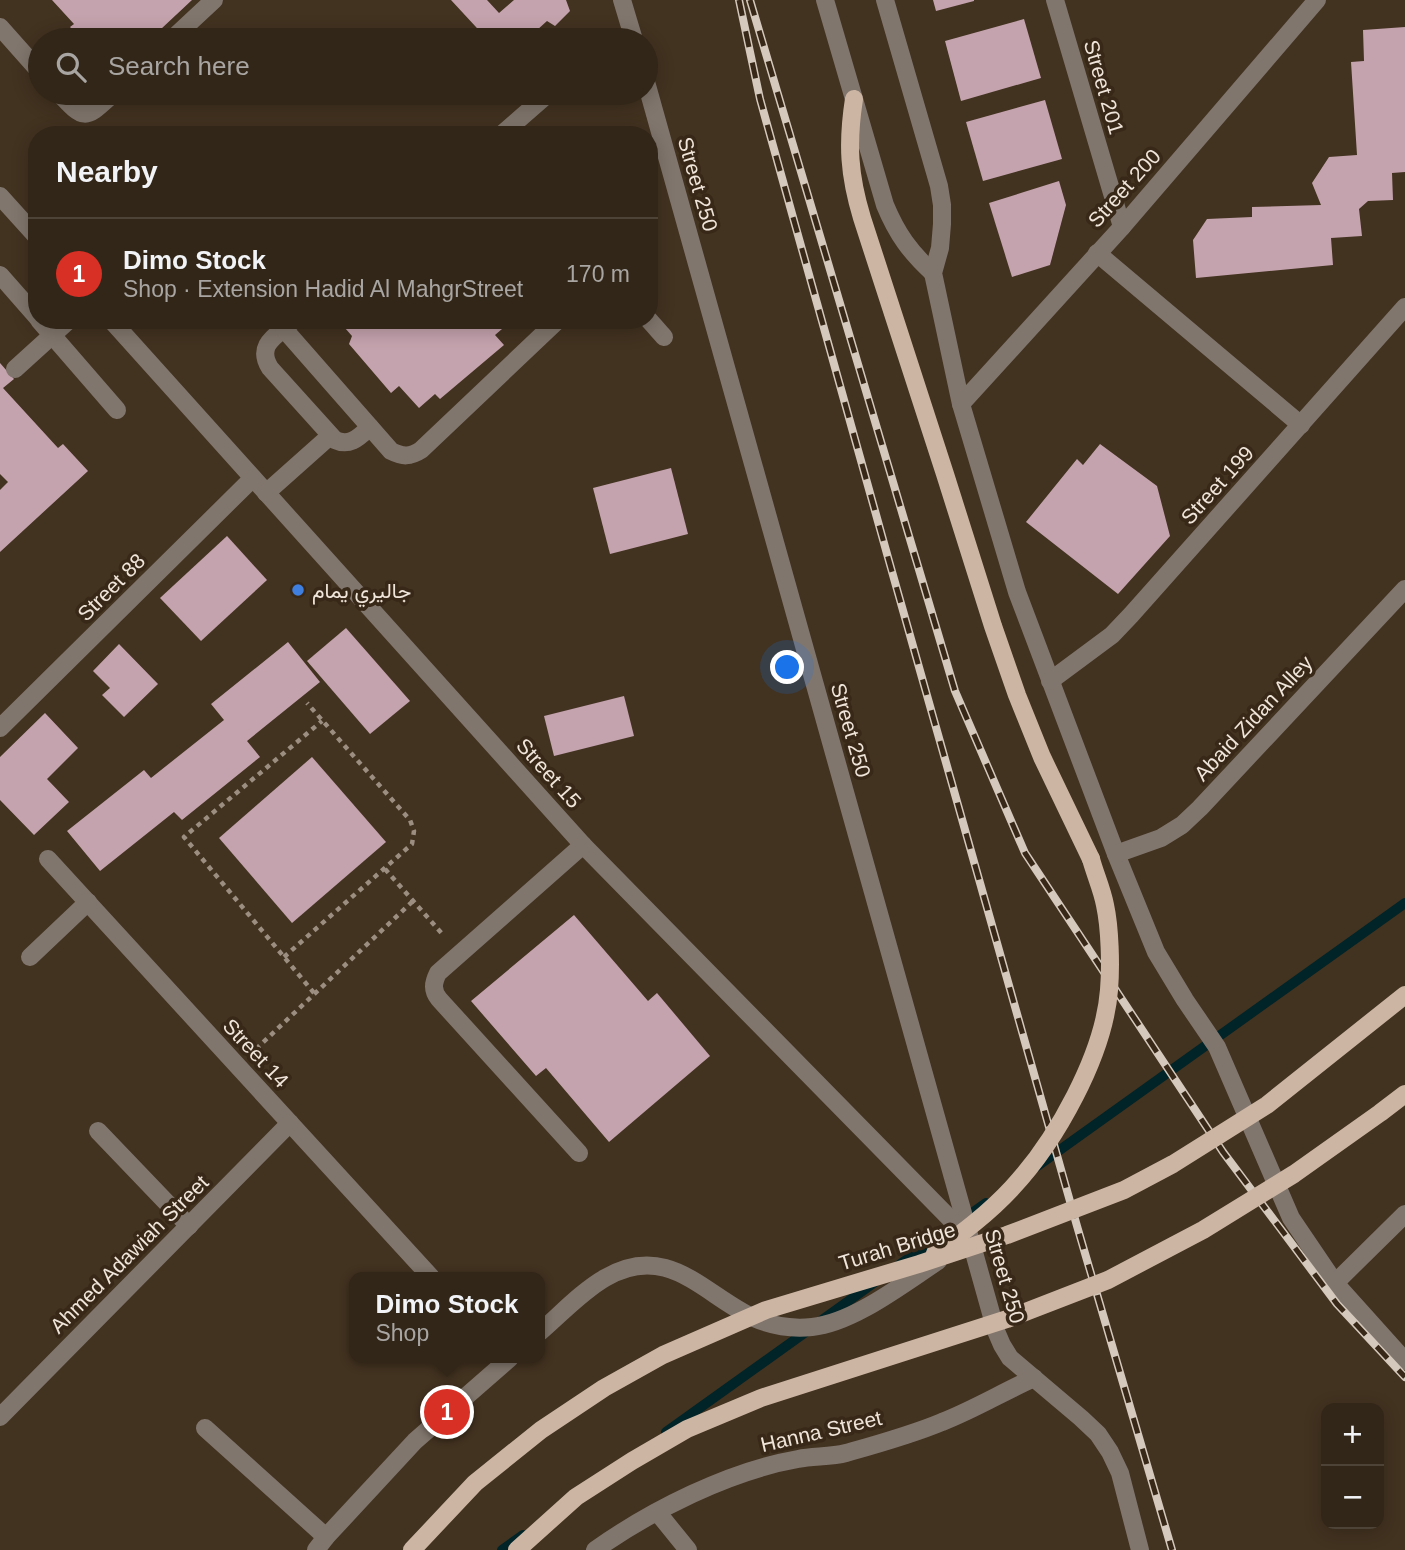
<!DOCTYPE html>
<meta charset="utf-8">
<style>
:root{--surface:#322618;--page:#3d3225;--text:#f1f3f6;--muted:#a8a5a2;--line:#4d4337;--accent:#d93025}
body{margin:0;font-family:Arial,Vazirmatn,sans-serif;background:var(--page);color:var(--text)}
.controls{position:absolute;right:21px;bottom:21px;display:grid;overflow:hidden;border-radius:14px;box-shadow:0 4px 18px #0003}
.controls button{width:63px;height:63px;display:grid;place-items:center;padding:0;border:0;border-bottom:2px solid var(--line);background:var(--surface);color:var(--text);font:35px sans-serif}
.you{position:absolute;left:788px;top:668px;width:24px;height:24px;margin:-18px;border:5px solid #fff;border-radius:50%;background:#1a73e8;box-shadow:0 0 0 10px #1a73e833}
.badge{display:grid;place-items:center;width:46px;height:46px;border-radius:50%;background:var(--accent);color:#fff;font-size:23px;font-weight:700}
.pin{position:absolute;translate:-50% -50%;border:4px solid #fff;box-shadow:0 2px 7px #0006}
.popup{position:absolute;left:349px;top:1272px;width:196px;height:91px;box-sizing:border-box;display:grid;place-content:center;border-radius:14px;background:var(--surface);filter:drop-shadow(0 2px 5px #0005);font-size:23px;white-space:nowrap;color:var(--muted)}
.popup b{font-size:26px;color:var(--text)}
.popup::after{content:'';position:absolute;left:50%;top:100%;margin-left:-14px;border:14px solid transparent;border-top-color:var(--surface)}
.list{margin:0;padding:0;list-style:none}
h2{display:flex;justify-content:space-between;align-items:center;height:91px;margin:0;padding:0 28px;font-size:30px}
h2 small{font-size:23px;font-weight:400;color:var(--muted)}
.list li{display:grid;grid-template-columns:46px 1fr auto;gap:21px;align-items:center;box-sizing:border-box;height:112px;padding:0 28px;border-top:2px solid var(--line)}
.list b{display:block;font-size:26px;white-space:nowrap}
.list p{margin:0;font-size:23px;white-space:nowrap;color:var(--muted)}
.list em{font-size:23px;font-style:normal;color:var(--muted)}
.icon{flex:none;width:38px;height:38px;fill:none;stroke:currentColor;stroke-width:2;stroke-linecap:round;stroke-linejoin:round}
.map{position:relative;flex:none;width:1405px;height:1550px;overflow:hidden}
.search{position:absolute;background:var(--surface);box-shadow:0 4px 18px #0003;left:28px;top:28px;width:630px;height:77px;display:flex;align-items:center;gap:18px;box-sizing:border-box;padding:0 24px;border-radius:38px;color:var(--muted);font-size:26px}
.panel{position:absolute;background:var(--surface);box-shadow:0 4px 18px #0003;left:28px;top:126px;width:630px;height:203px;border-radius:28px}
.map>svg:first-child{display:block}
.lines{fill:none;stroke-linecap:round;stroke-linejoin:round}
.stream{stroke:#002427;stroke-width:10}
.building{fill:#c5a3ae}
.path{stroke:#9c8f81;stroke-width:4.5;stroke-dasharray:5 5;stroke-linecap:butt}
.minor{stroke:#81766d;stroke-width:18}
.major{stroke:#cdb5a3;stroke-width:18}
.rail-casing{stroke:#d4c9bc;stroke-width:8}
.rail{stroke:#382817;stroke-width:5;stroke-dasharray:16;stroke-linecap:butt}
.major-bridge{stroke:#cdb5a3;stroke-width:18}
.shop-dot{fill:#3f7fe0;stroke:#382817;stroke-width:2.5}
.labels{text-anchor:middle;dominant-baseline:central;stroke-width:7;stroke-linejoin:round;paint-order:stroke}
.street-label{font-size:21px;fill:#f0e5da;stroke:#382817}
.poi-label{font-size:21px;fill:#f0e5da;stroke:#382817;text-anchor:start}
</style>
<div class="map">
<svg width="1405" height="1550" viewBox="0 0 1405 1550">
<rect width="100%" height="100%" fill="#423220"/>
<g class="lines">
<g class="stream">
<polyline points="1036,1167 1405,903"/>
<polyline points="899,1265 986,1203"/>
<polyline points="822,1320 875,1282"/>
<polyline points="666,1432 810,1329"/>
<polyline points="502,1550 523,1535"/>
</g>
</g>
<g class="building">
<polygon points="52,0 192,0 161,29 166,34 159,40 82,40 70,27 74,24"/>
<polygon points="451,0 487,0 499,13 514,0 566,0 570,11 555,26 547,21 526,40 488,40"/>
<polygon points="933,0 974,0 974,1 936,11"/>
<polygon points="1024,19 1041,78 961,101 945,41"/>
<polygon points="1405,27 1405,172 1392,173 1393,200 1368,201 1359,209 1362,236 1331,238 1333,265 1196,278 1193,240 1207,219 1252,217 1252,207 1321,205 1312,183 1329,157 1357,155 1351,62 1364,61 1363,30"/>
<polygon points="1045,100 1062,159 983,181 966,122"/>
<polygon points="1059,181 1066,205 1050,265 1012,277 989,203"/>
<polygon points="338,320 507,320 509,323 495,335 504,345 440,399 435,394 419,408 399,386 391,393 349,344 352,336"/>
<polygon points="0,363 14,379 3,388 58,448 63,444 88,471 0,552 0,490 8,482 0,474"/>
<polygon points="1100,444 1157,486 1170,536 1118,594 1026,522 1077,459 1083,465"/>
<polygon points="671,468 688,534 610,554 593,488"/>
<polygon points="227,536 267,580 201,641 160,598"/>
<polygon points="346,628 410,701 370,734 307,661"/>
<polygon points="288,642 320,682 247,741 260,757 182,820 174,812 100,871 67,831 144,770 151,778 224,720 211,704"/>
<polygon points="119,644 158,684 124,717 102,695 110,688 93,671"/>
<polygon points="624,696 634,736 554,756 544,716"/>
<polygon points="45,713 78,748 47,779 69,802 34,835 0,800 0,757"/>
<polygon points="312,757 386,842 292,923 219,838"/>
<polygon points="574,915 648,1001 657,993 710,1056 609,1142 546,1068 536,1076 471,1001"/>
</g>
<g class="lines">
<g class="path">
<polyline points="385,869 444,936"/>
<polyline points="284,957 412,844 414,831 410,820 307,703"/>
<polyline points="314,993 184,837 322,721"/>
<polyline points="256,1049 413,901"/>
</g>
<g class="minor">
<polyline points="622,0 634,40"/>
<path d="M825,0l60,205c12,29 25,47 48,68"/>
<polyline points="885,0 939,186 942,205 942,224 940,248 933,273 961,404 1017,592 1116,854 1156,952 1185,1000 1217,1047 1291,1218 1335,1283 1405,1361"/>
<polyline points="1055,0 1122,227"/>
<polyline points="0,27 40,72"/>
<polyline points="171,40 214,0"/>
<polyline points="646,82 996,1331 1002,1345 1010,1358 1081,1418 1098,1434 1110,1452 1120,1473 1140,1550"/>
<path d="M59,93c27,30 27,25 55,0"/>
<polyline points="501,135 549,93"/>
<polyline points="0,196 37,237"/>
<polyline points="1097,253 1301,425"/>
<polyline points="0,275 37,317"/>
<polyline points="39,320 117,410"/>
<polyline points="111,320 583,845 971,1240 967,1242"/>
<path d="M294,320c-16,15 -39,24 -24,48l65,72c15,7 24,-3 35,-13"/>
<polyline points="649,320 664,337"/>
<path d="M284,329l107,122c12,6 19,6 30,-1l137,-130"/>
<polyline points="15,369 69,320"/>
<polyline points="961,404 1122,227 1317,0"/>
<polyline points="266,493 330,436"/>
<polyline points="1050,681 1112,635 1131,615 1405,307"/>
<polyline points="0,728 253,478"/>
<polyline points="1116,854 1161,838 1182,825 1200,808 1405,589"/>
<polyline points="48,859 431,1277"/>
<polyline points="30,957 88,902"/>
<polyline points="98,1131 189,1226"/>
<path d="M579,1153l-140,-154c-7,-9 -6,-16 -1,-26l145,-128"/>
<polyline points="1335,1283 1405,1214"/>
<path d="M540,1332c21,-18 41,-40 65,-54 63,-37 99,17 149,40 18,8 38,11 58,9 41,-4 91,-43 126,-66"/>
<polyline points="0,1417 290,1123"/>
<polyline points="205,1428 326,1537"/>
<polyline points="658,1513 688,1550"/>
<polyline points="316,1550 326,1537 415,1441 510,1358"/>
<path d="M595,1550c57,-40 134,-79 203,-91 16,-3 33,-2 48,-6 32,-9 65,-18 96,-31 31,-12 61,-30 92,-44"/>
</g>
<path class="major" d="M854,99c-7,45 -5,76 8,119l83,256 48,152 24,69 25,62 49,102"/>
<defs>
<g id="rail">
<polyline points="739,0 760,99 889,561 1077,1226 1172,1550"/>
<polyline points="750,0 955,691 1025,853 1223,1152 1337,1304 1405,1377"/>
</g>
</defs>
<use href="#rail" class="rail-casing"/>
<use href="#rail" class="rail"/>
<g class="major-bridge">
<path d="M935,1253c27,-20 54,-40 77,-65 44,-47 92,-133 97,-198 2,-24 1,-62 -4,-85 -3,-16 -10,-31 -14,-46"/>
<polyline points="412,1550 475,1483 541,1430 604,1388 663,1355 766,1310 919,1264 1007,1235 1124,1190 1173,1164 1267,1105 1405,995"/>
<polyline points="517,1550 576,1497 632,1461 687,1429 761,1398 1007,1319 1108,1280 1203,1230 1294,1174 1380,1113 1405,1094"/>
</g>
</g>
<circle class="shop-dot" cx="298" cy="590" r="7"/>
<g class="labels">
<g class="street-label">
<text transform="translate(1104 87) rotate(74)">Street 201</text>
<text transform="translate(698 184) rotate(74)">Street 250</text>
<text transform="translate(1124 188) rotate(-48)">Street 200</text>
<text transform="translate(1217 485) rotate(-48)">Street 199</text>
<text transform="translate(111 587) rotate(-45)">Street 88</text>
<text transform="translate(1253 718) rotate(-47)">Abaid Zidan Alley</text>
<text transform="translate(851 730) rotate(74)">Street 250</text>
<text transform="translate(549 773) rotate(48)">Street 15</text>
<text transform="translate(256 1053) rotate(47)">Street 14</text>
<text transform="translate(897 1246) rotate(-17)">Turah Bridge</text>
<text transform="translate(129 1254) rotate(-45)">Ahmed Adawiah Street</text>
<text transform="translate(1005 1276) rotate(74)">Street 250</text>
<text transform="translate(821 1431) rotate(-13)">Hanna Street</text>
</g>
<g class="poi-label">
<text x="312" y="590">جاليري يمام</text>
</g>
</g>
</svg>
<div class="controls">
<button>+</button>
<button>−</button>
</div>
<div class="you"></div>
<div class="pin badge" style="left:447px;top:1412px">1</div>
<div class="popup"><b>Dimo Stock</b>Shop</div>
<div class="search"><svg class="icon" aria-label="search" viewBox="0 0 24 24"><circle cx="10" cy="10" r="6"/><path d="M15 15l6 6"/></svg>Search here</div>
<section class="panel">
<h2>Nearby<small></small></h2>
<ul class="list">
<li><span class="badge">1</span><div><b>Dimo Stock</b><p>Shop · Extension Hadid Al MahgrStreet</p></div><em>170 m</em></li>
</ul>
</section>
</div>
